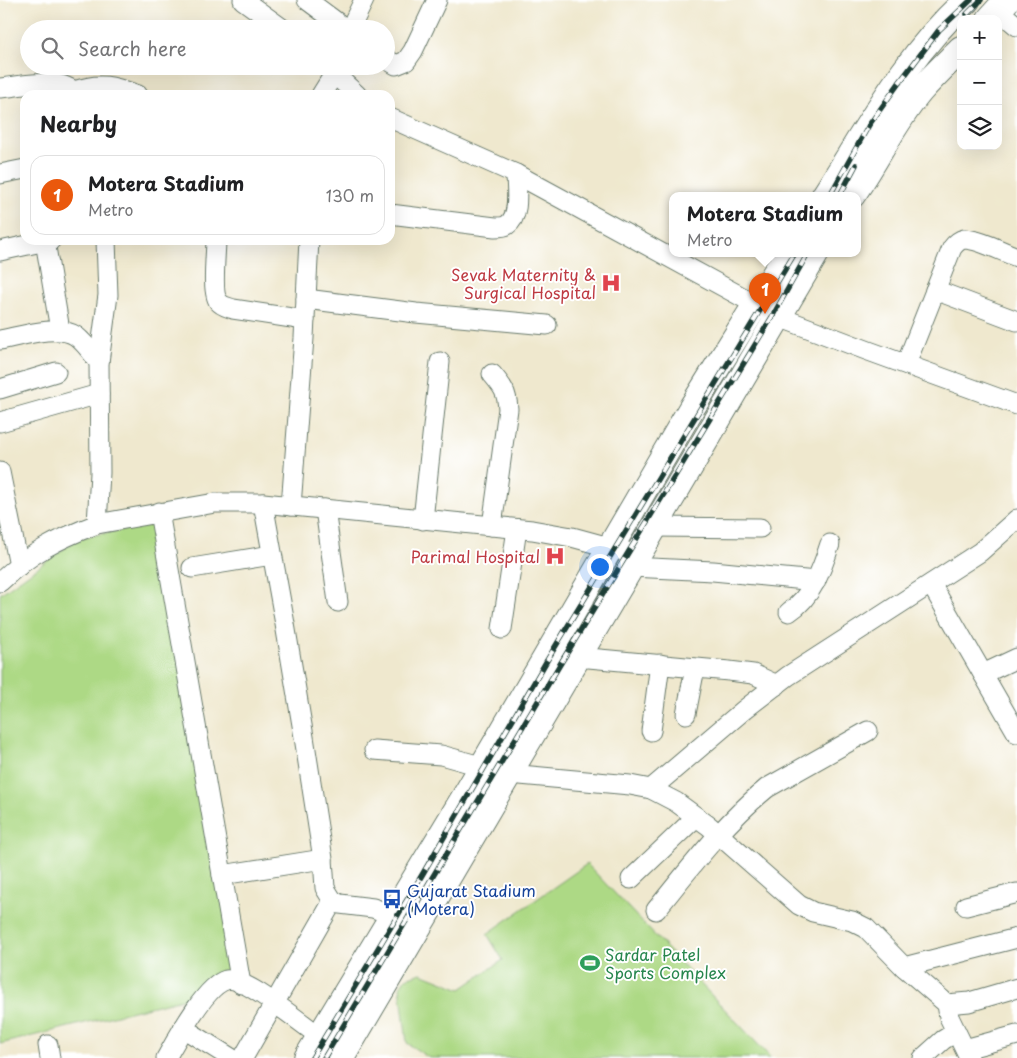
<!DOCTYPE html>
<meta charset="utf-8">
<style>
:root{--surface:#fff;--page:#f6f6f6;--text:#202124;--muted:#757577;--line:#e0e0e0;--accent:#ea580c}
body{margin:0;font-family:"Playpen Sans",sans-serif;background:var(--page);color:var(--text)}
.controls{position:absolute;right:15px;top:15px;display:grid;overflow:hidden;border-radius:10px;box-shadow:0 5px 20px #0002}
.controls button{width:45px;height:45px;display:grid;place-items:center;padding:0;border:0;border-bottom:1px solid var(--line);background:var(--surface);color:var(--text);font:25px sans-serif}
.you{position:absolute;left:599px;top:566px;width:18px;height:18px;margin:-12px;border:4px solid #fff;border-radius:50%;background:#1a73e8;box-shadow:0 0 0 8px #1a73e833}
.badge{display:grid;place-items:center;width:32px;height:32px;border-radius:50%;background:var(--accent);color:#fff;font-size:16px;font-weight:700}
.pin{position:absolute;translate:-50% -41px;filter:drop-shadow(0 1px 2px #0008)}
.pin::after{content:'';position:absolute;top:26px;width:18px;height:15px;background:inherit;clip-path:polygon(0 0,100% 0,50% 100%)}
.popup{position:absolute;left:669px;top:192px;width:192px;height:65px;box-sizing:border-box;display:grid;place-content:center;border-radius:10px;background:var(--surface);filter:drop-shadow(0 1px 4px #0005);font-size:16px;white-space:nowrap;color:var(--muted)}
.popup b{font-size:19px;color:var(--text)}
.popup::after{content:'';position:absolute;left:50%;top:100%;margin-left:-10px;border:10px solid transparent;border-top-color:var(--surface)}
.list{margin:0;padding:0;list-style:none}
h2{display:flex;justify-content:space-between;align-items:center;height:65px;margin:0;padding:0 20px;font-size:21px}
h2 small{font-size:16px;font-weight:400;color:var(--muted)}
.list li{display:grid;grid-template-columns:32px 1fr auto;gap:15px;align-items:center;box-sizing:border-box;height:80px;margin:0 10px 10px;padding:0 10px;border:1px solid var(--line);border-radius:15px}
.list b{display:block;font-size:19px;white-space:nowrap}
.list p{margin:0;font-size:16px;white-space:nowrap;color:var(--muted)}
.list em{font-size:16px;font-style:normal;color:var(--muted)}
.icon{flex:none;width:28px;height:28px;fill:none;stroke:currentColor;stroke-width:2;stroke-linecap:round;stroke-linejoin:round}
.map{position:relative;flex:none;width:1017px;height:1058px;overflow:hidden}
.search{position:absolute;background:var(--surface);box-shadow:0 5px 20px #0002;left:20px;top:20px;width:375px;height:55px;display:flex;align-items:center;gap:12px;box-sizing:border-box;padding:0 18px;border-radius:28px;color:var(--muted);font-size:19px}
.panel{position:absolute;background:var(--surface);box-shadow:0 5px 20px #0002;left:20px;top:90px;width:375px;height:155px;border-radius:15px}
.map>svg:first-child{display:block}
.green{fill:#add985;stroke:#668b5c}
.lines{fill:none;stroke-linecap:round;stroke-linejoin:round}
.street-casing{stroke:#68796a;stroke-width:21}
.secondary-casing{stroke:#68796a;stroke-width:28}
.street{stroke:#fff;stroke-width:19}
.secondary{stroke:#fff;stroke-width:26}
.rail-casing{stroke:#1f3d34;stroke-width:5.5}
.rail{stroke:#fff;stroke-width:4;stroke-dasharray:11;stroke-linecap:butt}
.labels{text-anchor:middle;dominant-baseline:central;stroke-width:4;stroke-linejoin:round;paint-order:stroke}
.health-label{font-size:16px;fill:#be3a42;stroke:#fff;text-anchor:end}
.transit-label{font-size:16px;fill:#164399;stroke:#fff;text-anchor:start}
.leisure-label{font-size:16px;fill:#27864d;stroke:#fff;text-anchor:start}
</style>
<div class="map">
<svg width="1017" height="1058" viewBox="0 0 1017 1058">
<rect width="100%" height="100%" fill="#fff"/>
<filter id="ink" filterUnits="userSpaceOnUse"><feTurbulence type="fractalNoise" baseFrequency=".02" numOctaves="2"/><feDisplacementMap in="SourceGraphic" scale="10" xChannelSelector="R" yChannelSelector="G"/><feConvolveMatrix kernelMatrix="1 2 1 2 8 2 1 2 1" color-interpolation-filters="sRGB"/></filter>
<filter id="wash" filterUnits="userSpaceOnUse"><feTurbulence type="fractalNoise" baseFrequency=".0096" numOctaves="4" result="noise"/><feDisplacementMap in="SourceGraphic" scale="20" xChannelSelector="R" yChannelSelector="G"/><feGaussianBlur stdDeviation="1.12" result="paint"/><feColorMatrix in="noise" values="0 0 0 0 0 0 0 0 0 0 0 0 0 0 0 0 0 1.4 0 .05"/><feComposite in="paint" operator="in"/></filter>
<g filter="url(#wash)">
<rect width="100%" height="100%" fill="#efe8ce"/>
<g class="green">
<polygon points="159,523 244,973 202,994 0,1044 0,594 79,538"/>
<polygon points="587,864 771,1058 429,1058 407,1043 400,987 406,978 421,973 461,989 503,960 487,934"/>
</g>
</g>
<g filter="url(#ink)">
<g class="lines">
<defs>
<g id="street">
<polyline points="243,0 283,29"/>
<polyline points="307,0 346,29"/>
<polyline points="998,10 1017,26"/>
<polyline points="350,29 364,0"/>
<polyline points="386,59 396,65 406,61 413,51 437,0"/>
<polyline points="326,66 357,95"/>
<path d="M0,88c24,-2 60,-13 78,7"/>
<path d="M74,91c26,-9 39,-5 64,4"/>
<polyline points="321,95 334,74"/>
<polyline points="390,118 516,174 779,317 866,350 1017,405"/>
<polyline points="0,174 25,169"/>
<path d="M390,214l105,13c4,0 9,0 12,-2 14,-9 9,-37 9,-51"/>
<path d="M216,240c0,13 -5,54 3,62 3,4 9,5 14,7l72,11"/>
<polyline points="45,241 60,330"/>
<polyline points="0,251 51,240"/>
<polyline points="935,290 1017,321"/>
<polyline points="306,299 416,313 547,325"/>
<path d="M0,340c21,-4 58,-16 76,-4 9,7 16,17 23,26"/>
<path d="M906,364l46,-116c3,-4 7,-8 12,-9 15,0 39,13 53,18"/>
<polyline points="0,389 56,372"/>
<polyline points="0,422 99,394"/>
<polyline points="0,472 19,566"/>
<polyline points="263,503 285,624 304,737 323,859 325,888 333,901 340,904 373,908 393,915 419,928"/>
<polyline points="291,506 304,338 309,240"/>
<polyline points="325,509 338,602"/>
<polyline points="159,512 241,984"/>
<polyline points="423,520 440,362"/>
<polyline points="97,524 215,503 263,503 532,530 572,537 638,555"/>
<path d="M492,526l16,-117c-1,-17 -5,-22 -16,-35"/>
<polyline points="655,527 760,528"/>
<polyline points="631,567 713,571 816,581"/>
<polyline points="192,568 272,555"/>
<path d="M0,582c30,-29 58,-43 97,-58l3,-51 -1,-111 9,-67 -2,-55"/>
<polyline points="931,584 1017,733"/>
<path d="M789,612c23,-15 33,-43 41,-68"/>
<polyline points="502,629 517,529"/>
<polyline points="578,657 729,671 753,674 777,685"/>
<polyline points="983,674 1017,658"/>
<polyline points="686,714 695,668"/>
<polyline points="651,731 660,664"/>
<polyline points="374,750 441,755 509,774 630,785 651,789 745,709 788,676 980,552 1017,519"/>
<polyline points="651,789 676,802 709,826 799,905 813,912 852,921 866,928 904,967 947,1004 949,1017 969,1058"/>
<polyline points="222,875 323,859"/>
<polyline points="631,879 696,817"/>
<polyline points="966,906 1017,893"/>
<path d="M656,910c35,-43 68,-87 111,-122l101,-57"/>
<polyline points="904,967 1017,938"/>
<polyline points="947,1004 969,1002 1017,988"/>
<polyline points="183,1028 231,1058"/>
<polyline points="48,1045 50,1058"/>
<polyline points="965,1049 1017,1035"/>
<path d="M166,1058c11,-19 39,-72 60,-78 16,-5 78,45 93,56"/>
<polyline points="243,1058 333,901"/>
<polyline points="923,1058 943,1040 956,1032"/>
</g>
<g id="secondary">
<polyline points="990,19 1007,0"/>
<path d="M825,195c43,-67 82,-141 142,-195"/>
<path d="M852,195c24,-33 41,-72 68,-104 13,-15 27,-28 41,-42"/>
<polyline points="307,1058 467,793 691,409 788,253"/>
<polyline points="341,1058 816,253"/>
</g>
</defs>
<use href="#street" class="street-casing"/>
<use href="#secondary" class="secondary-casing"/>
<use href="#street" class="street"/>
<use href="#secondary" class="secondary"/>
<defs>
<g id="rail">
<polyline points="967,14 981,0"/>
<polyline points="830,195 869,125 899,83 939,30 971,0"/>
<polyline points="840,195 856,165"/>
<polyline points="312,1058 422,875 546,662 795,253"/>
<polyline points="324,1058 559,666 772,317 808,253"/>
</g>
</defs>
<use href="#rail" class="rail-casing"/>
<use href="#rail" class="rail"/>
</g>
</g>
<defs>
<symbol id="hospital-bare" viewBox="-9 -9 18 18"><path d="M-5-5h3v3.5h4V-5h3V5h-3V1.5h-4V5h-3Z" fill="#e0444e" stroke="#fff" stroke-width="2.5" paint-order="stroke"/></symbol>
<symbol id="bus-bare" viewBox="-9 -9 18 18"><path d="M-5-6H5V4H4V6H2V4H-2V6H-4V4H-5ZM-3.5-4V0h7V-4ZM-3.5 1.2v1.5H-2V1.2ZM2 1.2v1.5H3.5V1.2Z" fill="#1a4fb4" stroke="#fff" stroke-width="2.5" paint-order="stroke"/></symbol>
<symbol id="stadium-bare" viewBox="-9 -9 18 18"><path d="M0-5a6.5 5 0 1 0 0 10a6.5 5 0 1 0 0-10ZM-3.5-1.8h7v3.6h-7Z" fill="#2e9e5b" stroke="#fff" stroke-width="2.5" paint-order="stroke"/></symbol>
</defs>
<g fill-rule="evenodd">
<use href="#hospital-bare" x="597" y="269" width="28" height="28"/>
<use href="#hospital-bare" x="541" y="542" width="28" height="28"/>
<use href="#bus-bare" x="378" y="885" width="28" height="28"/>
<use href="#stadium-bare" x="576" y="949" width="28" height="28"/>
</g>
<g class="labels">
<g class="health-label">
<text x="596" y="274">Sevak Maternity &amp;<tspan x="596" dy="18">Surgical Hospital</tspan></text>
<text x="540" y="556">Parimal Hospital</text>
</g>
<g class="transit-label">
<text x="407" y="890">Gujarat Stadium<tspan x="407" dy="18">(Motera)</tspan></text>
</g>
<g class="leisure-label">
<text x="605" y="954">Sardar Patel<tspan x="605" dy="18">Sports Complex</tspan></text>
</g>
</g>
</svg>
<div class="controls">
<button>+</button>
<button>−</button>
<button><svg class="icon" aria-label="layers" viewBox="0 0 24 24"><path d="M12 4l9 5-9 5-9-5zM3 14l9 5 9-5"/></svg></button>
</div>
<div class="you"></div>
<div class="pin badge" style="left:765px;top:314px">1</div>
<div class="popup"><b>Motera Stadium</b>Metro</div>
<div class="search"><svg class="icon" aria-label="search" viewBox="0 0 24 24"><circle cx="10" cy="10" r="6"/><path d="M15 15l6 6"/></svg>Search here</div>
<section class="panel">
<h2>Nearby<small></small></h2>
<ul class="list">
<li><span class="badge">1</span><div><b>Motera Stadium</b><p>Metro</p></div><em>130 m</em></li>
</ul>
</section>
</div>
